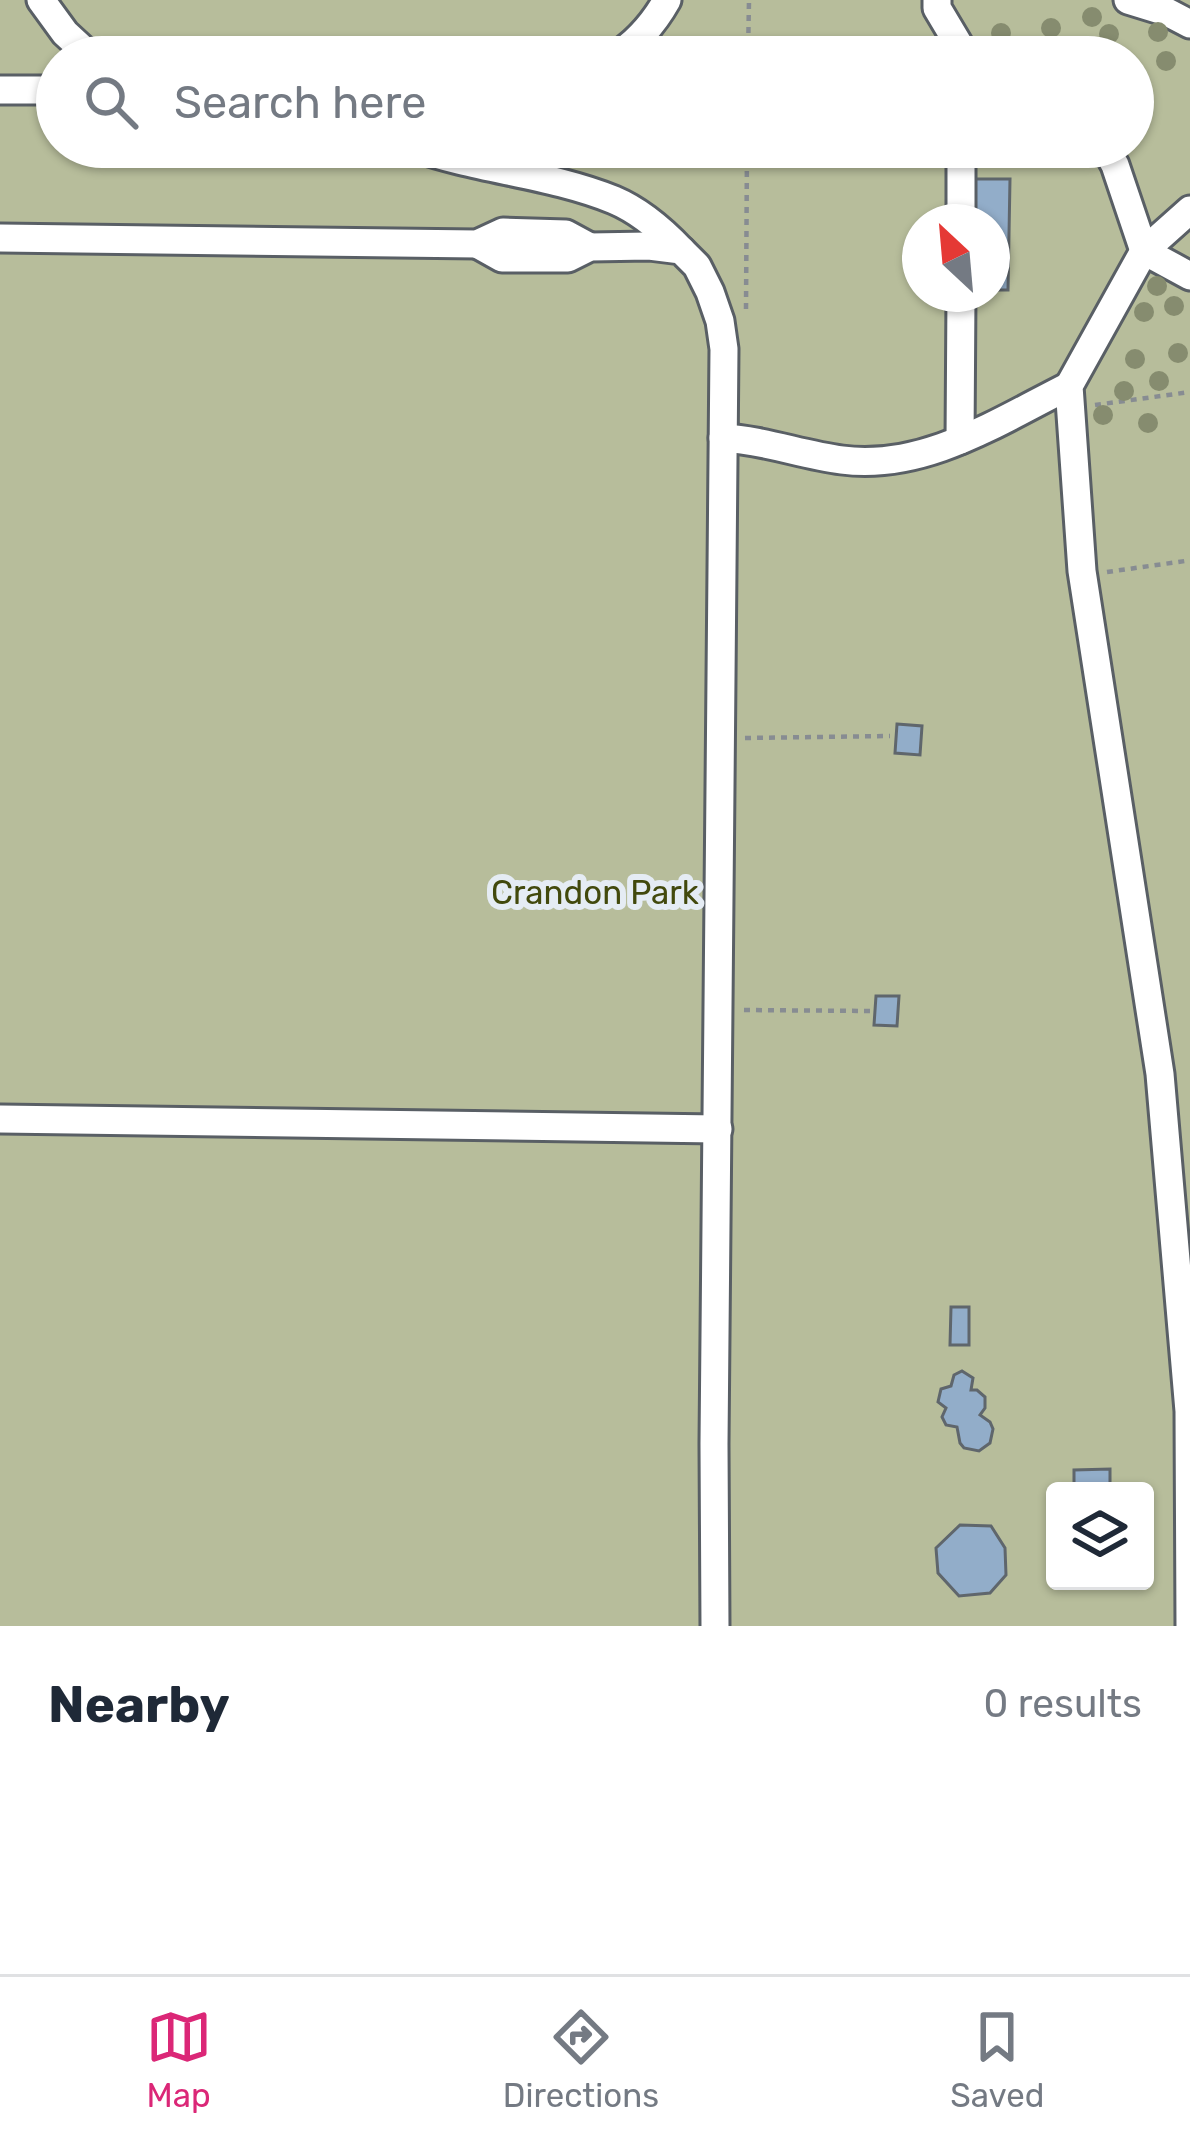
<!DOCTYPE html>
<style>
:root{--surface:#fff;--page:#f6f6f7;--text:#1f2937;--muted:#747a83;--line:#e0e1e3;--accent:#db2777}
body{margin:0;font-family:Rubik,sans-serif;background:var(--page);color:var(--text)}
.controls{position:absolute;right:36px;bottom:36px;display:grid;overflow:hidden;border-radius:12px;box-shadow:0 3px 9px #0004}
.controls button{width:108px;height:108px;display:grid;place-items:center;padding:0;border:0;border-bottom:3px solid var(--line);background:var(--surface);color:var(--text);font:60px sans-serif}
.compass{position:absolute;left:902px;top:204px;width:108px;height:108px;border-radius:50%;background:var(--surface);box-shadow:0 3px 9px #0004;rotate:334deg}
.list{margin:0;padding:0;list-style:none}
h2{display:flex;justify-content:space-between;align-items:center;height:156px;margin:0;padding:0 48px;font-size:51px}
h2 small{font-size:39px;font-weight:400;color:var(--muted)}
.icon{flex:none;width:66px;height:66px;fill:none;stroke:currentColor;stroke-width:2;stroke-linecap:round;stroke-linejoin:round}
.map{position:relative;flex:none;width:1190px;height:1626px;overflow:hidden}
.search{position:absolute;background:var(--surface);box-shadow:0 3px 9px #0004;left:36px;right:36px;top:36px;height:132px;display:flex;align-items:center;gap:30px;box-sizing:border-box;padding:0 42px;border-radius:66px;color:var(--muted);font-size:45px}
.sheet{height:348px;background:var(--surface)}
nav{display:flex;justify-content:space-around;align-items:center;box-sizing:border-box;height:168px;border-top:3px solid var(--line);background:var(--surface);font-size:33px;color:var(--muted)}
nav a{display:grid;justify-items:center;gap:6px}
nav .on{color:var(--accent)}
.map>svg:first-child{display:block}
.green{fill:#b7bd9b;fill-rule:evenodd}
.building{fill:#92adc9;stroke:#5f666c;stroke-width:3}
.lines{fill:none;stroke-linecap:round;stroke-linejoin:round}
.minor-casing{stroke:#595f65;stroke-width:33}
.path{stroke:#878c92;stroke-width:4.5;stroke-dasharray:6 6;stroke-linecap:butt}
.minor{stroke:#fff;stroke-width:27}
.tree{fill:#868c6f}
.labels{text-anchor:middle;dominant-baseline:central;stroke-width:12;stroke-linejoin:round;paint-order:stroke}
.park-label{font-size:33px;fill:#42490d;stroke:#e5ecf4}
</style>
<div class="map">
<svg width="1190" height="1626" viewBox="0 0 1190 1626">
<rect width="100%" height="100%" fill="#d8dfe7"/>
<path class="green" d="M0,0h1190v1626h-1190zM57,57h1076v90h-1076zM920,222h72v72h-72zM1055,1491h90v90h-90z"/>
<g class="building">
<polygon points="973,179 1010,179 1008,290 992,290 992,222 972,222"/>
<polygon points="897,724 922,726 920,755 895,753"/>
<polygon points="876,996 899,996 897,1026 874,1025"/>
<polygon points="951,1307 969,1307 969,1345 950,1345"/>
<polygon points="962,1371 973,1378 971,1390 977,1390 985,1397 985,1408 980,1415 990,1422 993,1429 990,1443 979,1451 964,1448 960,1443 957,1427 946,1425 942,1417 946,1408 938,1402 941,1389 951,1386 954,1375"/>
<polygon points="1110,1469 1110,1491 1074,1491 1074,1470"/>
<polygon points="960,1525 991,1526 1005,1548 1006,1575 990,1593 959,1596 938,1573 936,1548"/>
</g>
<g class="lines">
<defs>
<g id="minor">
<polyline points="41,0 65,33 91,57"/>
<polyline points="937,0 937,8 962,50 983,57"/>
<polyline points="1128,0 1167,12 1190,24"/>
<path d="M614,57c23,-14 40,-34 53,-57"/>
<polyline points="0,90 57,90"/>
<path d="M414,147c65,23 136,27 200,53 26,11 48,30 67,50"/>
<polyline points="1105,147 1115,165 1144,251 1190,276"/>
<polyline points="961,222 961,147"/>
<polyline points="0,238 477,244 503,232 566,234 590,247"/>
<polyline points="477,244 502,258 568,258 590,247 649,246 681,250 697,266 710,292 720,321 724,349 714,1444 715,1626"/>
<path d="M723,438c41,2 79,17 119,22 82,11 157,-39 227,-74"/>
<polyline points="960,440 961,294"/>
<polyline points="0,1119 718,1129"/>
<polyline points="1190,1626 1189,1411 1160,1074 1082,571 1069,386 1144,251 1190,210"/>
</g>
</defs>
<use href="#minor" class="minor-casing"/>
<g class="path">
<polyline points="748,57 749,0"/>
<polyline points="746,309 747,147"/>
<polyline points="1095,405 1190,392"/>
<polyline points="1107,572 1185,561"/>
<polyline points="745,738 890,736"/>
<polyline points="744,1010 870,1011"/>
</g>
<use href="#minor" class="minor"/>
</g>
<g class="tree">
<circle cx="1092" cy="17" r="10"/>
<circle cx="1051" cy="28" r="10"/>
<circle cx="1158" cy="32" r="10"/>
<circle cx="1001" cy="33" r="10"/>
<circle cx="1109" cy="34" r="10"/>
<circle cx="1166" cy="61" r="10"/>
<circle cx="1157" cy="286" r="10"/>
<circle cx="1174" cy="306" r="10"/>
<circle cx="1144" cy="312" r="10"/>
<circle cx="1178" cy="353" r="10"/>
<circle cx="1135" cy="359" r="10"/>
<circle cx="1159" cy="381" r="10"/>
<circle cx="1124" cy="391" r="10"/>
<circle cx="1103" cy="415" r="10"/>
<circle cx="1148" cy="423" r="10"/>
</g>
<g class="labels">
<g class="park-label">
<text x="595" y="892">Crandon Park</text>
</g>
</g>
</svg>
<div class="controls">
<button><svg class="icon" aria-label="layers" viewBox="0 0 24 24"><path d="M12 4l9 5-9 5-9-5zM3 14l9 5 9-5"/></svg></button>
</div>
<svg class="compass" viewBox="-18 -18 36 36"><path d="M0-13l5 13h-10z" fill="#e53935"/><path d="M0 13l5-13h-10z" fill="#747a83"/></svg>
<div class="search"><svg class="icon" aria-label="search" viewBox="0 0 24 24"><circle cx="10" cy="10" r="6"/><path d="M15 15l6 6"/></svg>Search here</div>
</div>
<section class="sheet">
<h2>Nearby<small>0 results</small></h2>
<ul class="list">
</ul>
</section>
<nav>
<a class="on"><svg class="icon" aria-label="map" viewBox="0 0 24 24"><path d="M3 6l6-2 6 2 6-2v14l-6 2-6-2-6 2zM9 4v14M15 6v14"/></svg>Map</a>
<a><svg class="icon" aria-label="directions" viewBox="0 0 24 24"><path d="M12 3l9 9-9 9-9-9zM9 14v-3h6M13 9l2 2-2 2"/></svg>Directions</a>
<a><svg class="icon" aria-label="saved" viewBox="0 0 24 24"><path d="M7 4h10v16l-5-4-5 4z"/></svg>Saved</a>
</nav>
